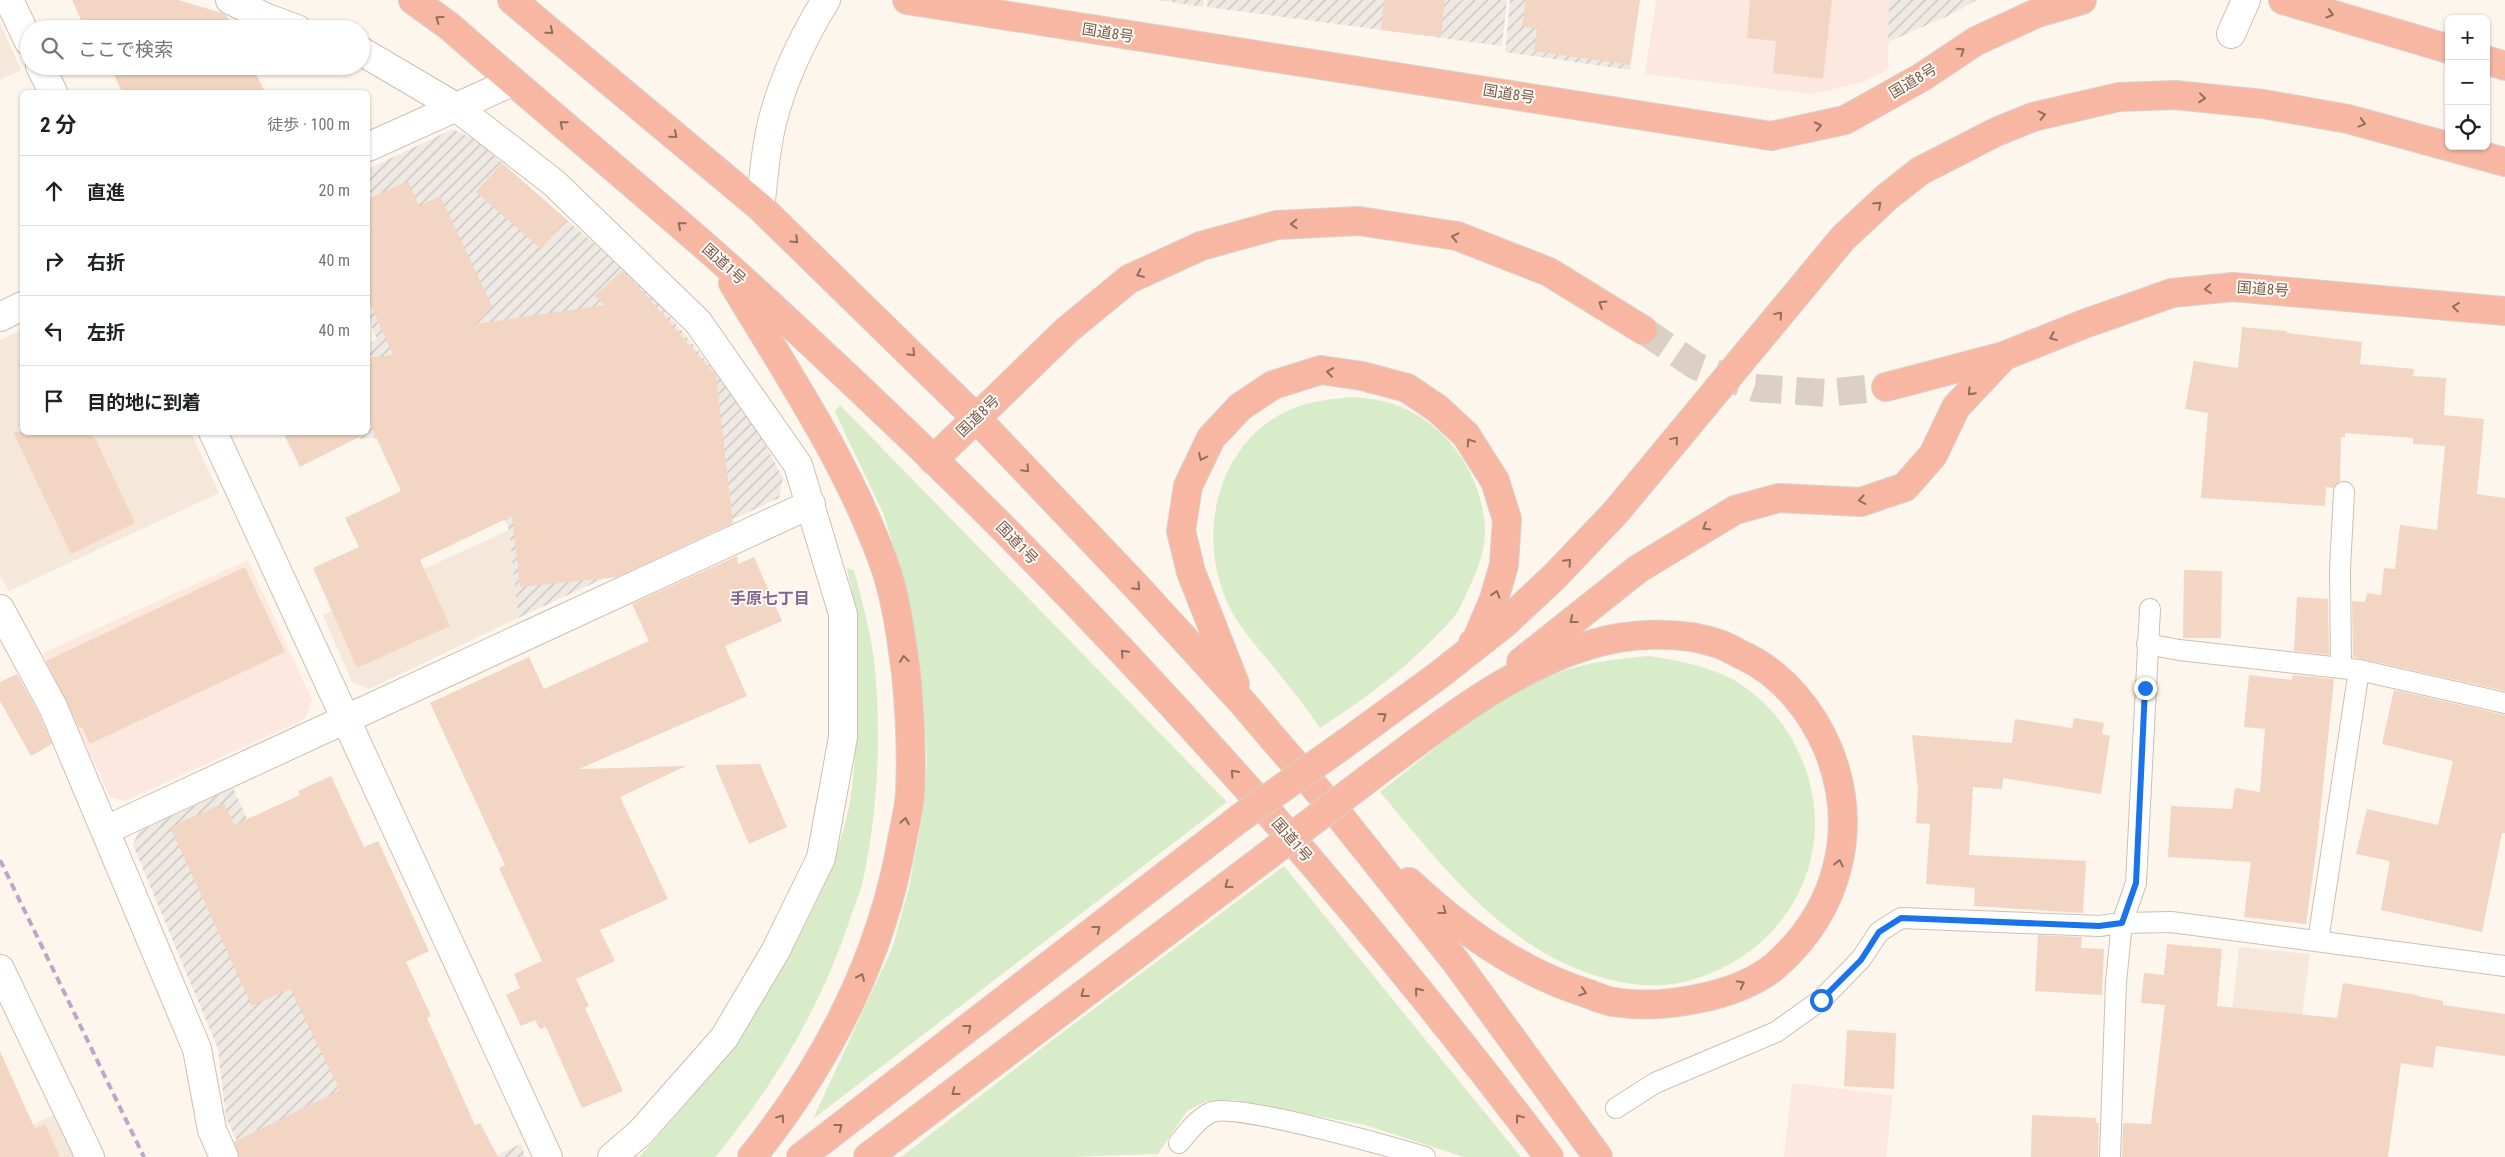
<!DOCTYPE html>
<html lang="ja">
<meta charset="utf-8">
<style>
:root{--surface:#fff;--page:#f6f6f6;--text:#202124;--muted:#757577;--line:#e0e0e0}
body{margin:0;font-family:"Roboto Condensed","Noto Sans JP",sans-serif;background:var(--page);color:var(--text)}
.controls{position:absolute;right:15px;top:15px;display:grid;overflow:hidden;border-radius:8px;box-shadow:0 1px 4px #0004}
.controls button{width:45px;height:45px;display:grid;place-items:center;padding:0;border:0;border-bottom:1px solid var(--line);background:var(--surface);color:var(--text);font:25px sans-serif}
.stop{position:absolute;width:15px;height:15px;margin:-11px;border:4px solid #1a73e8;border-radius:50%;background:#fff}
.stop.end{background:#1a73e8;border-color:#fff;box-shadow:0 1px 5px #0008}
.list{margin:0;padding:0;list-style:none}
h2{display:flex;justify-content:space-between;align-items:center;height:65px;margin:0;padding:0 20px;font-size:21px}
h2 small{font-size:16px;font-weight:400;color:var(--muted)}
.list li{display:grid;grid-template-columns:32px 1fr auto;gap:15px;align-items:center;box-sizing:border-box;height:70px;padding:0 20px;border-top:1px solid var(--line)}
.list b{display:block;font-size:19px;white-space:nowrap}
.list em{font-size:16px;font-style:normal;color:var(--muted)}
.icon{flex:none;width:28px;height:28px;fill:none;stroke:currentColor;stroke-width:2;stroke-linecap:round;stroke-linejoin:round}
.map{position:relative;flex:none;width:2505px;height:1157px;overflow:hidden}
.search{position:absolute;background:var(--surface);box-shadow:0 1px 4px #0004;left:20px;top:20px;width:350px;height:55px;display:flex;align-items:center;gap:12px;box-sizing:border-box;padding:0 18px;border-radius:28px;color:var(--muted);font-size:19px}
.panel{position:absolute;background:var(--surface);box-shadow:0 1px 4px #0004;left:20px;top:90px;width:350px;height:345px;border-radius:8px}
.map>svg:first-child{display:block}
.residential{fill:#f5e8da}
.commercial{fill:#fde8e0}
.industrial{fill:url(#industrial-furrows)}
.grass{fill:#d8ecc9}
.building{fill:#f3d5c3}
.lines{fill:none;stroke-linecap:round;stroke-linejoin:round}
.highway-tunnel{stroke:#dcd0c4;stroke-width:28;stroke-dasharray:28 14;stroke-linecap:butt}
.lane-casing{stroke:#d1beb0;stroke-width:22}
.street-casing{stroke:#d1beb0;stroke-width:30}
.secondary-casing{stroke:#d6c0b0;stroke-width:30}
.highway-casing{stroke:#dad1cd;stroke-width:30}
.lane{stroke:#fff;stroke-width:20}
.street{stroke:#fff;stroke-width:28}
.secondary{stroke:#fff;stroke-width:28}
.highway{stroke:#f7b7a3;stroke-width:28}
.rail{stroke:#b9a8c9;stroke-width:4;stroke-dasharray:8 5;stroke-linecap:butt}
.highway-bridge-casing{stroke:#dad1cd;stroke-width:30;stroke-linecap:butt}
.highway-bridge{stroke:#f7b7a3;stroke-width:28}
.oneway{stroke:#936e5e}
.route{stroke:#1a73e8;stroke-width:6}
.labels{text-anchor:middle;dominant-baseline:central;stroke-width:4;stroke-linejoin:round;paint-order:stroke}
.street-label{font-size:15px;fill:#7a5c4d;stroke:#fffaf3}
.neighbourhood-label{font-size:16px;font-weight:bold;fill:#846695;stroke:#fffaf3}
</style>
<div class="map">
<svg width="2505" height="1157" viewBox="0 0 2505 1157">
<defs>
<pattern id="industrial-furrows" width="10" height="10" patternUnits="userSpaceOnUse" patternTransform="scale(1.25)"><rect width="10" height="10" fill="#efe9e4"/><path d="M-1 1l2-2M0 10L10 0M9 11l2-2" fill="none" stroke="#c7c0bb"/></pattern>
</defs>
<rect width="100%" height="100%" fill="#fdf6ec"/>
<g class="residential">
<polygon points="0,23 21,70 0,80"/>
<polygon points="22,330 22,432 191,433 219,493 9,591 0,577 0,340"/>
<polygon points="509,530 518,618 369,689 352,682 323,615"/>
<polygon points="2239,947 2310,954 2290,1109 2222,1101"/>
<polygon points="54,1115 75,1157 0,1157 0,1139"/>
</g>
<g class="commercial">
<polygon points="1656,0 1889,0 1888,70 1862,82 1812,94 1645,74"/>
<polygon points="248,560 312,700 305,719 125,801 110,797 43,653"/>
<polygon points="1792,1083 1893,1095 1886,1157 1784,1157"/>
</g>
<g class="industrial">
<polygon points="1158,0 1204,0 1203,7"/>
<polygon points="1208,0 1507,0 1502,46 1207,7"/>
<polygon points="1510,0 1640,0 1630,70 1505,52"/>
<polygon points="1889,0 1976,0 1957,12 1888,42"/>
<polygon points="453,129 477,141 647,290 692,343 751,418 783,478 779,498 518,618 509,530 464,430 360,439 356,433 368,432 368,344 377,339 368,317 368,169"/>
<polygon points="233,788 404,1157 244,1157 226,1118 218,1049 133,845 138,832"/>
<polygon points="521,1144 525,1157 492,1157"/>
</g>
<g class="grass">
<path d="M1353,397c19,2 39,4 55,13 46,23 76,71 77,122 0,19 -9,42 -17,58 -4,8 -7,17 -12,24 -6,9 -16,17 -23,25 -34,35 -72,62 -113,89 -12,-17 -24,-34 -37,-49 -18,-24 -41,-46 -54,-73 -33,-67 -14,-161 58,-195 21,-10 43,-12 66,-14z"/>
<polygon points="840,405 1227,802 813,1119 893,946 909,887 922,818 927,763 924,706 911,606 884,515 835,412"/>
<path d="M847,568l7,2c8,32 18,66 21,99 6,69 3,139 -11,207 -3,14 -9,29 -14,43 -29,88 -76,167 -135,238h-76c83,-87 182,-227 209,-345 9,-43 7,-89 8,-132 1,-20 3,-41 1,-60 -2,-18 -7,-35 -10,-52z"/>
<path d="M1648,656c27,4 51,8 76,19 29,13 55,40 70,68 53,98 1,209 -106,238 -40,11 -86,0 -122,-17 -78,-36 -132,-108 -186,-172 57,-44 116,-100 186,-122 27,-9 55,-11 82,-14z"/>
<polygon points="1284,866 1521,1157 1464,1157 1365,1125 1233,1100 1207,1101 1187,1111 1158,1154 1069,1157 901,1157 1054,1039"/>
</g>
<g class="building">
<polygon points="72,0 178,0 222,13 226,15 233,29 85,29"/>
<polygon points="1384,0 1445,0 1441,37 1381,30"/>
<polygon points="1526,0 1640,0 1630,65 1534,51 1537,29 1522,26"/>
<polygon points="1750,0 1832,0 1823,79 1773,73 1776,41 1747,38"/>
<polygon points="110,66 252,66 265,92 122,92"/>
<polygon points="502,163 567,220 541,249 476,192"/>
<polygon points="408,181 419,206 440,196 492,306 476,324 605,305 594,296 622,271 634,282 716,375 733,523 617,577 520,587 512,516 420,560 450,626 357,668 313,568 359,547 345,518 401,491 368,420 368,358 393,355 368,299 368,199"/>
<polygon points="2242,327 2287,331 2287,333 2362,342 2360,364 2414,369 2413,376 2446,378 2444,415 2484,419 2477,494 2505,498 2505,691 2353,657 2352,601 2365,602 2367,593 2381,595 2384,568 2395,569 2400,525 2437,530 2445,446 2413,444 2413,438 2345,433 2345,437 2341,437 2340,481 2333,488 2326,487 2325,506 2201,498 2208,413 2185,409 2194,361 2238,368"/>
<polygon points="13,432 92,432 135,523 71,554"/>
<polygon points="283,432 369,432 300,467"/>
<polygon points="737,556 738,564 754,557 782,621 725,646 747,696 579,769 686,766 620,797 668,899 600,930 615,961 576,979 589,1006 585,1008 623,1091 582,1108 546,1027 540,1029 535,1020 521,1026 506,995 520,988 514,974 542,961 499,868 505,865 430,703 529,657 544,689 649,641 632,604"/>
<polygon points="245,567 285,652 90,744 82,727 79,728 46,661"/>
<polygon points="2184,570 2222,571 2221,638 2183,638"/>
<polygon points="2297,597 2328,599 2329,655 2294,651"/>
<polygon points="17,674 39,714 52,744 31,756 0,701 0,682"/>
<polygon points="2249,675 2292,680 2293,675 2334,679 2317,845 2306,924 2244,917 2251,862 2168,857 2171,806 2232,809 2235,788 2260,792 2265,729 2244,727"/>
<polygon points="2394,690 2505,715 2505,833 2502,833 2482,932 2381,910 2390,861 2356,854 2367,809 2438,825 2453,761 2382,744"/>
<polygon points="2074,718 2104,723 2102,734 2110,736 2101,794 2003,778 2002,789 1973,787 1969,855 2086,861 2083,913 1974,906 1975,888 1926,884 1930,824 1916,823 1918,789 1912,735 2012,743 2015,719 2072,728"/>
<polygon points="760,764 787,827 749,844 715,765"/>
<polygon points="331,776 364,847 378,841 429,951 406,962 431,1016 427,1018 475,1125 480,1123 498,1157 239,1157 234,1142 340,1090 290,989 252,1006 170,827 224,803 234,825 300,795 298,791"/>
<polygon points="2038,935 2082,937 2081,948 2104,949 2102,995 2035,991"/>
<polygon points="2167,944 2222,949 2217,1006 2337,1018 2343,983 2417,995 2417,996 2443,1001 2443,1005 2505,1014 2505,1056 2436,1046 2433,1068 2401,1063 2388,1157 2122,1157 2123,1123 2151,1124 2165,1005 2141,1003 2144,973 2164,975"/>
<polygon points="1847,1030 1896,1033 1894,1089 1844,1086"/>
<polygon points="0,1051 35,1129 45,1124 60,1157 0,1157"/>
<polygon points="2032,1115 2096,1118 2096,1123 2099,1123 2098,1157 2031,1157"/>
</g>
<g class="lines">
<polyline class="highway-tunnel" points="1643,330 1696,366 1755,388 1826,393 1886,387"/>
<defs>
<g id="lane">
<polyline points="2147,644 2179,650 2359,670 2318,941"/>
<polyline points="2341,668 2340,569 2344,492"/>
<polyline points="2359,670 2505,703"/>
<polyline points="1616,1108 1655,1083 1776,1032 1821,1000 1861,959 1879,932 1901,918 2099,926 2122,923 2171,922 2505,966"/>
<path d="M1179,1143c8,-10 20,-26 33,-31 25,-9 180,35 213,45"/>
<polyline points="2110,1157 2116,982 2122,923 2136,883 2150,609"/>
</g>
<g id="street">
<polyline points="9,0 29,42"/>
<polyline points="230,0 267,18 297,29"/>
<polyline points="2231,34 2246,0"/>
<polyline points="361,51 456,107 554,183 698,322 798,465 843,614 843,737 821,858 775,952 724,1038 641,1132 612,1157"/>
<polyline points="40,66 53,92"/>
<polyline points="368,147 512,82"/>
<polyline points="0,317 22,306"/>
<polyline points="213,432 548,1157"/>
<polyline points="0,609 53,707 197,1049 212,1130 224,1157"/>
<polyline points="106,830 811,504"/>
<polyline points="0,969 90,1157"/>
</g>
<path id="secondary" d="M760,207c4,-28 5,-57 12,-84 11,-45 30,-84 54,-123"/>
<g id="highway">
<path d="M413,0l36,26c88,77 178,152 265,228 50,44 98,90 146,135 251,236 481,493 689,768"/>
<polyline points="512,0 760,207 976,418 1136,586 1242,702 1342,819 1456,962 1598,1157"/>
<polyline points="907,0 1771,136 1845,120 1922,77 1976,41 2037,13 2082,0"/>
<polyline points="2283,0 2449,49"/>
<polyline points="2486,60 2505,66"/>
<path d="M733,283c54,90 114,179 150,278 13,35 18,75 23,112 4,40 6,80 4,120 -1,16 -5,32 -8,47 -20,117 -76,225 -150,317"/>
<polyline points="1886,387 2004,356 2084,324 2172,293 2233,287 2505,311"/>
<polyline points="933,460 1067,330 1129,279 1201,246 1277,225 1359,221 1457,236 1549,272 1643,330"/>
<polyline points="1521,662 1638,569 1735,510 1779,498 1861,502 1905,487 1933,455 1956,407 2004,356"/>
<polyline points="1235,684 1191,572 1181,531 1188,486 1211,438 1240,407 1273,385 1321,370 1362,376 1407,388 1438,409 1466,435 1495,481 1507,519 1504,565 1494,599 1477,639 1473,643"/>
<polyline points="1343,745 1439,675 1505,623 1555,576 1615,513 1843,238 1887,197 1920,171 1996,132 2033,117 2119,97 2175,95 2263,104 2348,119 2505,162"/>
<path d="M1369,778c69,-51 136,-107 220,-133 37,-12 92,-15 130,-1 9,3 18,9 27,13 37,18 66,54 82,92 32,79 11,161 -53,217 -37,31 -114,44 -161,36 -9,-1 -19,-6 -28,-9 -66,-21 -127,-64 -177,-111"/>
<polyline points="801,1157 1240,818"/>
<polyline points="868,1157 1267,856"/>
</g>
</defs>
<use href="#lane" class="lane-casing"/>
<use href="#street" class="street-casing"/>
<use href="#secondary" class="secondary-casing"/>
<use href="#highway" class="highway-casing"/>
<use href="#lane" class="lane"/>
<use href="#street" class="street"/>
<use href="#secondary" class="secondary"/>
<use href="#highway" class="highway"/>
<polyline class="rail" points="0,860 144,1157"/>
<defs>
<g id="highway-bridge">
<polyline points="1240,818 1343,745"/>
<polyline points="1267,856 1369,778"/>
</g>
</defs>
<use href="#highway-bridge" class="highway-bridge-casing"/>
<use href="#highway-bridge" class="highway-bridge"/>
</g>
<defs><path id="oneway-chevron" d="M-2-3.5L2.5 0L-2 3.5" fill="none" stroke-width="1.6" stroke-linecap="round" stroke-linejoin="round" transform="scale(1.25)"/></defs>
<g class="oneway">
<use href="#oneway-chevron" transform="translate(2330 14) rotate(17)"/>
<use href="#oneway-chevron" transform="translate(439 19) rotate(-144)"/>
<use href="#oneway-chevron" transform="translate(550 31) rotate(39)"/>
<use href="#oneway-chevron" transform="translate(1961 51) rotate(-33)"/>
<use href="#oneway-chevron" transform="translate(2202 98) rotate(6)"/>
<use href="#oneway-chevron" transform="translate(2042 115) rotate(-13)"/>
<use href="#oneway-chevron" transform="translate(2362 123) rotate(15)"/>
<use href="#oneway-chevron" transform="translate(563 124) rotate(-140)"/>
<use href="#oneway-chevron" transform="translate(1818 126) rotate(-12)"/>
<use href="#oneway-chevron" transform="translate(674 135) rotate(40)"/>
<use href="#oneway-chevron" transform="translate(1878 205) rotate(-43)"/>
<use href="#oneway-chevron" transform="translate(1294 224) rotate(178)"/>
<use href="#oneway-chevron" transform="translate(681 225) rotate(-139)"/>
<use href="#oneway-chevron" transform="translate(1455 237) rotate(-167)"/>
<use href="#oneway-chevron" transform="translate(795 240) rotate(44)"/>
<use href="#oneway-chevron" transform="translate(1140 274) rotate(156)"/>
<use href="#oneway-chevron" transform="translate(2208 289) rotate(174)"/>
<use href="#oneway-chevron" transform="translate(1602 304) rotate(-148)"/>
<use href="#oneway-chevron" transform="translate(2456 307) rotate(-174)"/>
<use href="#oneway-chevron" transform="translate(1779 315) rotate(-50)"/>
<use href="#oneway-chevron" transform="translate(2053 337) rotate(158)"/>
<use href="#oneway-chevron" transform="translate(912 353) rotate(45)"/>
<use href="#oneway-chevron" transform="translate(1330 372) rotate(-172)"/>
<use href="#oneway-chevron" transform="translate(1971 392) rotate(133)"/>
<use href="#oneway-chevron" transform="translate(1675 440) rotate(-50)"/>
<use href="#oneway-chevron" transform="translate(1470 442) rotate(-124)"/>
<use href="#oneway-chevron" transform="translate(1202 457) rotate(115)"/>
<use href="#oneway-chevron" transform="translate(1026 469) rotate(47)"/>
<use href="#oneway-chevron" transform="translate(1862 500) rotate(170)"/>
<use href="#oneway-chevron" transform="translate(1706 527) rotate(149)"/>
<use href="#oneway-chevron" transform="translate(1568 562) rotate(-47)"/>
<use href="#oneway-chevron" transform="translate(1137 587) rotate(47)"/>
<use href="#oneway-chevron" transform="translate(1496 594) rotate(-73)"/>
<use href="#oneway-chevron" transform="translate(1573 620) rotate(142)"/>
<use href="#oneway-chevron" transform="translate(1124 653) rotate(-133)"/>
<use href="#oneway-chevron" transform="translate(904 659) rotate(-97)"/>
<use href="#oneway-chevron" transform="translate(1383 716) rotate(-36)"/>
<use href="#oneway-chevron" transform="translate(1234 773) rotate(-131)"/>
<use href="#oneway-chevron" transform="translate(905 821) rotate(-80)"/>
<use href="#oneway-chevron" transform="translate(1839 863) rotate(-78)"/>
<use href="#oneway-chevron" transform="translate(1228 885) rotate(143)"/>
<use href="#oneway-chevron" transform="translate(1443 911) rotate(37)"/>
<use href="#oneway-chevron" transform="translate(1097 929) rotate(-38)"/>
<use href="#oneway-chevron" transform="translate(861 977) rotate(-66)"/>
<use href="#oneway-chevron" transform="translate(1741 984) rotate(-27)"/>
<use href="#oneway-chevron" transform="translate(1418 991) rotate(-129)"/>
<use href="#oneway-chevron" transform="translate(1583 992) rotate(18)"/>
<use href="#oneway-chevron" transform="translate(1084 994) rotate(143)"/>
<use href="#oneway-chevron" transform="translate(968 1028) rotate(-38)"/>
<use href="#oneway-chevron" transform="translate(955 1092) rotate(143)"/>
<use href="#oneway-chevron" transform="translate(781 1118) rotate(-55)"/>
<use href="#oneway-chevron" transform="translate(1519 1118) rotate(-127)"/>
<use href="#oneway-chevron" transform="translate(839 1127) rotate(-38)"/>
</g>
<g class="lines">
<polyline class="route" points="1821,1000 1861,960 1879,932 1901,918 2099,926 2122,923 2136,883 2145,688"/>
</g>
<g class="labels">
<g class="street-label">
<text transform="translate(1108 33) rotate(9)">国道8号</text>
<text transform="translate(1913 81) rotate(-31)">国道8号</text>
<text transform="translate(1509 94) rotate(9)">国道8号</text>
<text transform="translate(724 264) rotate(42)">国道1号</text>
<text transform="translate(2263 289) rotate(4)">国道8号</text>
<text transform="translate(978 416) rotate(-44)">国道8号</text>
<text transform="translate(1017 543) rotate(46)">国道1号</text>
<text transform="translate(1292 840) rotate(49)">国道1号</text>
</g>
<g class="neighbourhood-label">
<text x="770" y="598">手原七丁目</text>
</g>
</g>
</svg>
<div class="controls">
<button>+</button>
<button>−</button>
<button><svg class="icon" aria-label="locate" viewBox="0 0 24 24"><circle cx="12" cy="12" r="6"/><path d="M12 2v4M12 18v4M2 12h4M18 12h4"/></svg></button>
</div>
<div class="stop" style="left:1821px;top:1000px"></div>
<div class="stop end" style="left:2145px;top:688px"></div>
<div class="search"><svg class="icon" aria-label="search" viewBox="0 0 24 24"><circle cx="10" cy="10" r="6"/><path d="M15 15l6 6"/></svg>ここで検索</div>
<section class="panel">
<h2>2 分<small>徒歩 · 100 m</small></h2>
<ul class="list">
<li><svg class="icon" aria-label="ahead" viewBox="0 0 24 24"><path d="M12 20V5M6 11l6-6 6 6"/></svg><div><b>直進</b></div><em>20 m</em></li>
<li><svg class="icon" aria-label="right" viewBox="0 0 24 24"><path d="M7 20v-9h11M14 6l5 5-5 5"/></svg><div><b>右折</b></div><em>40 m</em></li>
<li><svg class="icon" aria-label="left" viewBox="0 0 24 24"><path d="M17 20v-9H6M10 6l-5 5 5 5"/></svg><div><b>左折</b></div><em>40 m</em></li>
<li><svg class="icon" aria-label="arrive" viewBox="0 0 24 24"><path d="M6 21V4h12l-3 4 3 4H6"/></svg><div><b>目的地に到着</b></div></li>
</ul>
</section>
</div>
